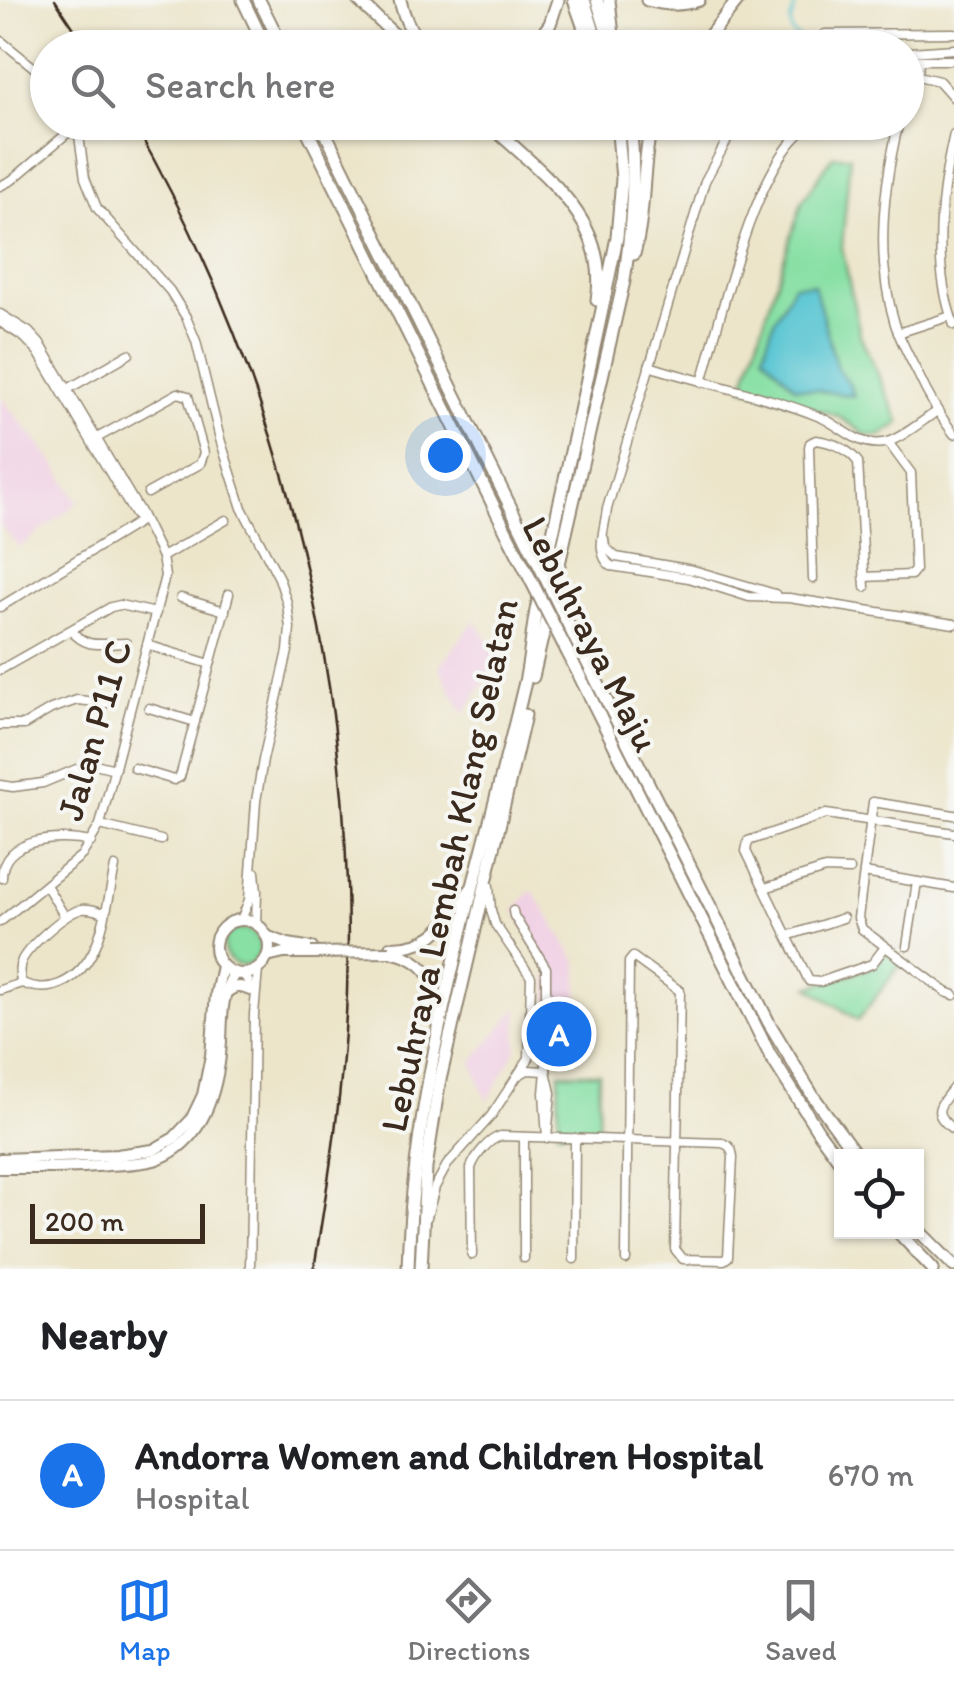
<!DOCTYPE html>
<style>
:root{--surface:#fff;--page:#f6f6f6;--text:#202124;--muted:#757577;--line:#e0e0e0;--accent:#1a73e8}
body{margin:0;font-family:Itim,sans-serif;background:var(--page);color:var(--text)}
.controls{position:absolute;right:30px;bottom:30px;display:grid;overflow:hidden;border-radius:0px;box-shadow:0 2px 8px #0004}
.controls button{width:90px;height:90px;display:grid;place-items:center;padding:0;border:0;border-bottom:2px solid var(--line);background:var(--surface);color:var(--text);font:50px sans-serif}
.scale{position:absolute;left:30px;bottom:25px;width:175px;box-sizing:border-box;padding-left:10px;border:5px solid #3b2a1e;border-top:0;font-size:28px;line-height:35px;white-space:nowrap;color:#3b2a1e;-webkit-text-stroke:8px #f6f6f2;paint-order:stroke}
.you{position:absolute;left:445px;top:455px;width:35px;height:35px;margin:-25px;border:8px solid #fff;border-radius:50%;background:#1a73e8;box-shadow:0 0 0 15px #1a73e833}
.badge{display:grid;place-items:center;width:65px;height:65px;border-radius:50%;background:var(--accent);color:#fff;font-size:32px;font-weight:700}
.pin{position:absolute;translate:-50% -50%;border:5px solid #fff;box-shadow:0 2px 10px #0006}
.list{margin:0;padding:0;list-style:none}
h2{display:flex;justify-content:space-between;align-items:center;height:130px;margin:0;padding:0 40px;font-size:42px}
h2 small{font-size:32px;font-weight:400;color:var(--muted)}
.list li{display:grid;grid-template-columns:65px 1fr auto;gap:30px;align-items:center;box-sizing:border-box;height:150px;padding:0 40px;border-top:2px solid var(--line)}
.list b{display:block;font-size:38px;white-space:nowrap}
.list p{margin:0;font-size:32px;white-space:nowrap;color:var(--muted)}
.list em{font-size:32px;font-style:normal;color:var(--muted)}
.icon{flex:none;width:55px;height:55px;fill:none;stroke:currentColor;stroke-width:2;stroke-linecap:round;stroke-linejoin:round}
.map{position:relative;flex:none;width:954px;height:1269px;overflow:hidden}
.search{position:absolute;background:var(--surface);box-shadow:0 2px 8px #0004;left:30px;right:30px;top:30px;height:110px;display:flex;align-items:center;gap:25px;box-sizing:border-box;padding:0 35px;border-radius:55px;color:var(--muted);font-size:38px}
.sheet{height:280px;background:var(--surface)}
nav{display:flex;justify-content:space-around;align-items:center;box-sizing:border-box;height:140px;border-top:2px solid var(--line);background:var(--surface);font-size:28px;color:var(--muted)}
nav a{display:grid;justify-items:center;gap:5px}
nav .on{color:var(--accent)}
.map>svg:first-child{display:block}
.built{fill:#f0d0e4}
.green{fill:#88e0a5;stroke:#628562;stroke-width:2.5}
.water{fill:#5ac6d3;stroke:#4a7878;stroke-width:2.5}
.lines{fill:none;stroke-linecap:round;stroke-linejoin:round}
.stream{stroke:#5ac6d3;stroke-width:2.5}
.minor-casing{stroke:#948874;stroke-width:11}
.major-casing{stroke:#948874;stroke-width:14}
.highway-casing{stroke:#948874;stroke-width:15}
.minor{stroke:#fff;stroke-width:8}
.major{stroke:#fff;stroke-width:10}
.highway{stroke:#fff;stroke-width:11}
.rail{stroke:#3b2a1e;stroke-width:2.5}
.major-bridge-casing{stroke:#948874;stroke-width:14;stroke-linecap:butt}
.highway-bridge-casing{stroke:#948874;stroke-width:15;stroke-linecap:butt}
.major-bridge{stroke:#fff;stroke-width:10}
.highway-bridge{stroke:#fff;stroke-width:11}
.labels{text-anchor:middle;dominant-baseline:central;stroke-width:8;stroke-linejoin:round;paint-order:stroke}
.street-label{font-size:38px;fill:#3b2a1e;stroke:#f6f6f2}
</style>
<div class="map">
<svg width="954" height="1269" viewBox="0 0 954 1269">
<rect width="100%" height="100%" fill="#f6f6f2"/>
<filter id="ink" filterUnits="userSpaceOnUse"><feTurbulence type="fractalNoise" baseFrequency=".01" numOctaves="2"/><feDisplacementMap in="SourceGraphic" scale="20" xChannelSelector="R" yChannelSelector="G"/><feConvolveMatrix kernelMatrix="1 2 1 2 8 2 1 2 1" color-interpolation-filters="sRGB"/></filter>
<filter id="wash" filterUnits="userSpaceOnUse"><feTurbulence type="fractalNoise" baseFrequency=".0048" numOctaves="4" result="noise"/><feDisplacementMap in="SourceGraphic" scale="40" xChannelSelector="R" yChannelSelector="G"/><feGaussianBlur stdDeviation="2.25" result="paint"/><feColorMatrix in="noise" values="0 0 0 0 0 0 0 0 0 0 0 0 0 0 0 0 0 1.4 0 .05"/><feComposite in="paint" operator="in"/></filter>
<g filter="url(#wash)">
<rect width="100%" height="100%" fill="#ece5ca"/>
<g class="built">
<polygon points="0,396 55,464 78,502 19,548 0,525"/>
<polygon points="475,620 500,658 464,714 439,667"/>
<polygon points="530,891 535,894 578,963 578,1048 576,1051 548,1052 548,969 515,910"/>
<polygon points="518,1007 517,1048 487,1102 472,1062"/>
</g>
<g class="green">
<polygon points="833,156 850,156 842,247 860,335 900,423 880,436 866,435 838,416 743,387 802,202"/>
<circle cx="242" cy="947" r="18"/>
<polygon points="887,953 901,964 858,1020 809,987 876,966 882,956"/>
<polygon points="559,1073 599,1073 598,1132 558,1131"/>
</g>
<polygon class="water" points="814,284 837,369 849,383 854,396 795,387 763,354 774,321 794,285"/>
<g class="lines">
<polyline class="stream" points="797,0 790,22 792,33 805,42"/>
</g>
</g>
<g filter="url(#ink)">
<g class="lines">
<defs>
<g id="minor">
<polyline points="825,34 954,33"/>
<polyline points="0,40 48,79"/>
<polyline points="906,55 910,52 954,49"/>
<polyline points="906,60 954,60"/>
<polyline points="919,61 918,76 939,81 954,98"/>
<polyline points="910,75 914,61"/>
<polyline points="77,122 85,178 97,208 170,291 186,317 196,341 220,439 242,508 279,578 287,603 290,628 288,651 263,760 256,801 249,900 241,920"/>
<path d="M737,122l-32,59 -98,328c-2,20 -13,44 4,57l78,12 60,19 40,1 165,26"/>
<polyline points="871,122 897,128"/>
<path d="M899,122c-16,65 -24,138 -4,202 6,18 15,34 23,50 10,22 21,41 36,60"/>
<path d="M954,134c-14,60 -22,132 0,191"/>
<polyline points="0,186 12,180 77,125"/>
<polyline points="0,314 29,332 41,345 140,512 162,557 165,576 100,825 82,855 0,922"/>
<polyline points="0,322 25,338 38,352 135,515 142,520"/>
<polyline points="898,333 951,316"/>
<path d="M649,366c55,18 118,29 171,51 22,9 37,30 63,26 15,-2 39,-22 53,-31"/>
<path d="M702,382c18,-60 56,-239 116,-260"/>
<polyline points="68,389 129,354"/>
<polyline points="97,438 178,393 188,396 204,453 200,464 148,493"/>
<polyline points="604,539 605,547 616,557 693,570 775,594"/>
<polyline points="162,557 226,520"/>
<polyline points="864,577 911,575 915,570 911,473 888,442"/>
<path d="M813,579l-4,-132 1,-4 6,-3c16,2 32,9 42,22l7,125"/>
<polyline points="181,598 225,611"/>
<polyline points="0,607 142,520"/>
<path d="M71,630c16,20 30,13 55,13"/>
<polyline points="147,645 210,664"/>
<polyline points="0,670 111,607 120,605 156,613"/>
<polyline points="149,708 195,722"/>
<polyline points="0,725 24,725 51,709 77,700 108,703"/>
<polyline points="134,768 174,780 180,777 229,594"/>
<polyline points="0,785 13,787 43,783 91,763 115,769"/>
<polyline points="954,815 873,802 858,918 862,929 946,992 954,995"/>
<polyline points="100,825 161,840"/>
<polyline points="255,872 257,892 256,925"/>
<polyline points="864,873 954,888"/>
<path d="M2,878c-1,-41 59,-43 89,-36"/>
<polyline points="46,885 65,917"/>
<polyline points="765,888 825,869 850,870"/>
<polyline points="513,911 514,916 546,968 546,1071 527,1070 519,1075"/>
<path d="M105,913c-7,-2 -15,-5 -23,-4 -17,4 -52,36 -60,51 -4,8 -3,15 0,23 12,5 26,6 38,1 43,-18 46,-77 55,-117"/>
<polyline points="787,936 843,918"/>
<polyline points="907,946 917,882"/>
<polyline points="885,947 872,964 820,982 809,981 746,851 748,841 826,814 954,833"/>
<polyline points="244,975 248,981 250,990"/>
<polyline points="0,990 22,983"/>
<polygon points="546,1071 551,1093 547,1138 544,1093"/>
<path d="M954,1087c-15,20 -24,25 0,43"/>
<polyline points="524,1137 524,1258"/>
<polyline points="427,1217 435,1187 447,1165 491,1116 529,1058 531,977 495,924 491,910 489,886"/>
<path d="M472,1255l-1,-87c4,-12 18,-29 30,-32 73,2 147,4 221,7 8,2 10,6 11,14l-5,100 -4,3 -41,-1 -8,-10 5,-258 -47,-34 -4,5 -3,298"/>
<polyline points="574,1259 575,1138"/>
<polyline points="250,1269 254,1014 258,970"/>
</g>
<g id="major">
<circle cx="242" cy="947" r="27"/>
<polyline points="266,936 288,944 312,948"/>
<path d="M390,947c48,1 57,-28 82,-60"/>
<path d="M390,952c22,4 41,16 46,40 2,11 0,21 2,32"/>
<polyline points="267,957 284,953 310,953"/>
<path d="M225,994c8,-8 15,-9 25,-4"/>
<polyline points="0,1159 117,1155 153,1150 174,1138 191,1120 203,1095 211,1056 216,994 222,966"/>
<path d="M0,1168c36,0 72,1 108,-3 15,-1 32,-1 46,-5 43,-14 59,-56 65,-97 5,-31 -2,-62 15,-89"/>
</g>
<g id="highway">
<polyline points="243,0 266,48"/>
<polyline points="259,0 283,48"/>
<polyline points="358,0 408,48"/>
<path d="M400,0c4,18 12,35 25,48"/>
<polyline points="574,0 591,48"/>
<polyline points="584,0 599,48"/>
<polyline points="597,0 612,48"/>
<polyline points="609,0 613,35"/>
<path d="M647,0c19,5 33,6 52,0"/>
<polyline points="532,48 550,24 558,0"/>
<polyline points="700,48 738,0"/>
<polyline points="303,122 511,541"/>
<polyline points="320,122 516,518"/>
<path d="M487,122c52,50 124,96 110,178"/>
<path d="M634,254c12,-43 7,-89 18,-132"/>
<polyline points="577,642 769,1023 813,1096 857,1156"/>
<polyline points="573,663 770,1055 818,1131 842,1164"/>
<path d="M533,677l91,-396c8,-54 12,-105 6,-159"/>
<polyline points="916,1228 954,1266"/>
<polyline points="898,1232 933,1269"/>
<path d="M408,1269c5,-198 70,-388 115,-579 8,-29 8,-60 15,-89 26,-121 55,-242 79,-364l5,-58 -5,-57"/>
<polyline points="421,1269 426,1168 439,1084 525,715"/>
</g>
</defs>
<use href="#minor" class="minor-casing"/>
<use href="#major" class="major-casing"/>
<use href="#highway" class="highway-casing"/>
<use href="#minor" class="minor"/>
<use href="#major" class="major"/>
<use href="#highway" class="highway"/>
<g class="rail">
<polyline points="55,0 87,48"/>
<path d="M133,122c151,263 224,568 214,870 -3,93 -18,185 -33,277"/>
</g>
<defs>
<polyline id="major-bridge" points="311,953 390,952"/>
<g id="highway-bridge">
<polyline points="516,518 577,642"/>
<polyline points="511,541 573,663"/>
</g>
</defs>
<use href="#major-bridge" class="major-bridge-casing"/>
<use href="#highway-bridge" class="highway-bridge-casing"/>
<use href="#major-bridge" class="major-bridge"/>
<use href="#highway-bridge" class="highway-bridge"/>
</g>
</g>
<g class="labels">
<g class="street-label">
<text transform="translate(591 634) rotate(63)">Lebuhraya Maju</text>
<text transform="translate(94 730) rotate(-74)">Jalan P11 C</text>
<text transform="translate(449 865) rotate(-78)">Lebuhraya Lembah Klang Selatan</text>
</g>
</g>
</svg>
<div class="controls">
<button><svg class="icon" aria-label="locate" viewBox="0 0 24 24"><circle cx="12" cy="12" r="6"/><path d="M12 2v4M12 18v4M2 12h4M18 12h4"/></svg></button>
</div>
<div class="scale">200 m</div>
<div class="you"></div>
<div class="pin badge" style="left:559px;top:1034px">A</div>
<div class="search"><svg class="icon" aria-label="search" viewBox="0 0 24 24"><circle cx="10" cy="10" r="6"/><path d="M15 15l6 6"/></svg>Search here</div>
</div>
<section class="sheet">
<h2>Nearby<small></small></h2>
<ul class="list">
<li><span class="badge">A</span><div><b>Andorra Women and Children Hospital</b><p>Hospital</p></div><em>670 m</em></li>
</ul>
</section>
<nav>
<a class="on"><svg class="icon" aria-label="map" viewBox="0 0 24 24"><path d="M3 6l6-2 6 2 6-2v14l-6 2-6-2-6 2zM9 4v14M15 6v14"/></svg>Map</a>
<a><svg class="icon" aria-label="directions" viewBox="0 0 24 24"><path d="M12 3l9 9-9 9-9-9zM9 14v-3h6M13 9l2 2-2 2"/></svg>Directions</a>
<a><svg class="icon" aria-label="saved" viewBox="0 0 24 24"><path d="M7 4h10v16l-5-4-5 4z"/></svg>Saved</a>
</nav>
